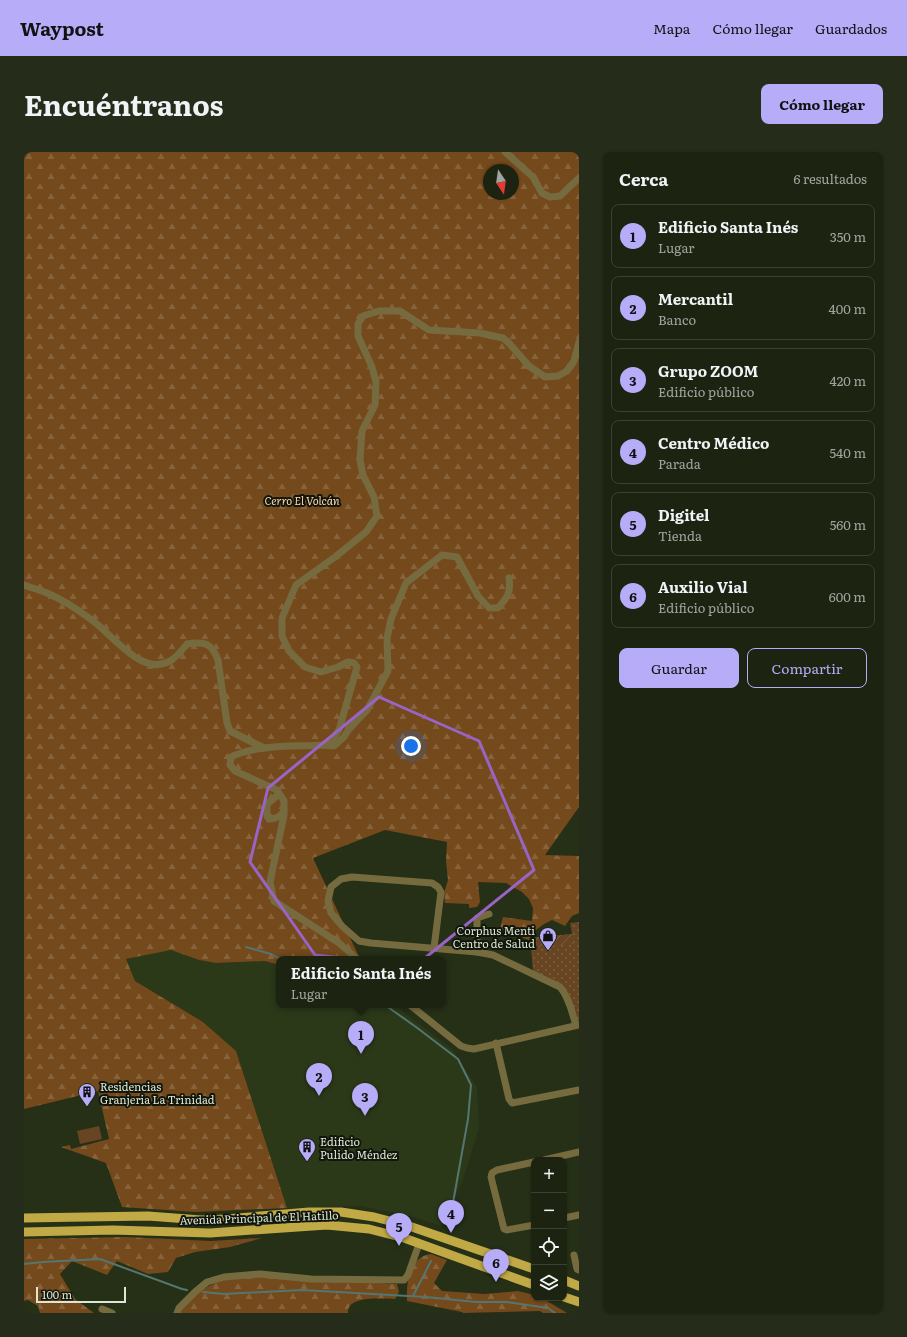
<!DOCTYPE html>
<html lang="es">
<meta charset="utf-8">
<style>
:root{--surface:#1c2411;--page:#252c1a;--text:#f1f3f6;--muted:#a0a49f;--line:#3a4131;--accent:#b6acf8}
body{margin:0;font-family:Literata,serif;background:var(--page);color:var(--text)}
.controls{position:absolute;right:12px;bottom:12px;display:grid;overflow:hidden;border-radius:8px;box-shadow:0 1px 3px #0004}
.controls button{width:36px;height:36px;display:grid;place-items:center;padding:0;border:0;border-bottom:1px solid var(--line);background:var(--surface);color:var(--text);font:20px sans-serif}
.compass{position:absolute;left:459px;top:12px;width:36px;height:36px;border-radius:50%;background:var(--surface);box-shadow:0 1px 3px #0004;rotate:167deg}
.scale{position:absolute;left:12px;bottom:10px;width:90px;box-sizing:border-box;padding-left:4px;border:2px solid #dde5d5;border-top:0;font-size:11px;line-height:14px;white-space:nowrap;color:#dde5d5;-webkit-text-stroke:3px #11160b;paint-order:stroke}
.you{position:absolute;left:387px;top:594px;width:14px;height:14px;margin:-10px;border:3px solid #fff;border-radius:50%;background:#1a73e8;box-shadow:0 0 0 6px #1a73e833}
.badge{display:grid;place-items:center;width:26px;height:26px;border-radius:50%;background:var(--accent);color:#111;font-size:13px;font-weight:700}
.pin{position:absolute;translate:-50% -33px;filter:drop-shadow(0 1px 2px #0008)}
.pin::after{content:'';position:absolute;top:21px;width:14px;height:12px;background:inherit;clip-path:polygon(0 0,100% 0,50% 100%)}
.popup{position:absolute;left:252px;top:804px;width:170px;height:52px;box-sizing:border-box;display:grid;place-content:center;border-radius:8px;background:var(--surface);filter:drop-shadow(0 1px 3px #0005);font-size:13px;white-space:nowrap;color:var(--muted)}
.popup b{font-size:15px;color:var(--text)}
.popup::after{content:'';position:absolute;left:50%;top:100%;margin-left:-8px;border:8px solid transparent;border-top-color:var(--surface)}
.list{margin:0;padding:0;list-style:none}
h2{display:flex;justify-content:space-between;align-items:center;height:52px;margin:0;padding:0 16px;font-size:17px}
h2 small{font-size:13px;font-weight:400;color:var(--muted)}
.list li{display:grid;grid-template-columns:26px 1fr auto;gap:12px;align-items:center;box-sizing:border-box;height:64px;margin:0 8px 8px;padding:0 8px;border:1px solid var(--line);border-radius:8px}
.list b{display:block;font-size:15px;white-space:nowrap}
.list p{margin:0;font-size:13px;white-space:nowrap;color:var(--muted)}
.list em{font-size:13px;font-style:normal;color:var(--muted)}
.actions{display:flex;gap:8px;padding:12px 16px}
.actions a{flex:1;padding:9px 0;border:1px solid var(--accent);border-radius:8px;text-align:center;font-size:14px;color:var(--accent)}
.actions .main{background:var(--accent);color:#111}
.icon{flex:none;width:22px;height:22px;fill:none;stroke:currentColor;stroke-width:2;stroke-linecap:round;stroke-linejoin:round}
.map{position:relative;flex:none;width:555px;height:1161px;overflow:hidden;border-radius:8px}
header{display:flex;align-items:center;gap:24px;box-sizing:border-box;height:56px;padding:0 20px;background:var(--accent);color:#111}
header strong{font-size:19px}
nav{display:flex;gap:22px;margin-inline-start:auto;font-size:14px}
.intro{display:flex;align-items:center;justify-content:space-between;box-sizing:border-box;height:96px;padding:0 24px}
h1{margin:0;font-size:28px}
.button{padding:10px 18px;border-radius:8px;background:var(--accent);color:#111;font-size:14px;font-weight:700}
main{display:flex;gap:24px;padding:0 24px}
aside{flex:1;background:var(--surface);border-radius:8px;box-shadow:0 1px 3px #0004}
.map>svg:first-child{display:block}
.built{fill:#2b3919}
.grass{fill:url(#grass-dots)}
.forest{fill:url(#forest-firs);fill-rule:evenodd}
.garden{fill:url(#garden-furrows)}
.pitch{fill:#674422}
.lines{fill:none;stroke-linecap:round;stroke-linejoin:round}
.stream{stroke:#547671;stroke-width:2}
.minor{stroke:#766b3e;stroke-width:7}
.major{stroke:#c1a945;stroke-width:9}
.marked{fill:none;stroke:#9864c6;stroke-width:3;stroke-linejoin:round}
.labels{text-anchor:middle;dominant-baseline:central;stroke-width:4;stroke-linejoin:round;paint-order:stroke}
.park-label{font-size:11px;font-style:italic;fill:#ffd5b0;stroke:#11160b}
.poi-label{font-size:11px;fill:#dde5d5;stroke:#11160b;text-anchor:start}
.street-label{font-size:11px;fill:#dde5d5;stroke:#11160b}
</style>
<header>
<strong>Waypost</strong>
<nav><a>Mapa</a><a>Cómo llegar</a><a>Guardados</a></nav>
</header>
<div class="intro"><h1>Encuéntranos</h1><a class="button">Cómo llegar</a></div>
<main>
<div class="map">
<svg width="555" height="1161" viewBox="0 0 555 1161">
<defs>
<pattern id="grass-dots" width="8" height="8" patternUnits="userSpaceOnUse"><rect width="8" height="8" fill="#674422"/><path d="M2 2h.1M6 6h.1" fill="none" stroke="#7c5f41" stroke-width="1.8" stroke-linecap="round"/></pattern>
<pattern id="forest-firs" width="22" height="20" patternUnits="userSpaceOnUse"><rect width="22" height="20" fill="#74491c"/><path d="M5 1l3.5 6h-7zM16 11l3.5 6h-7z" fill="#87633c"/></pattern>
<pattern id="garden-furrows" width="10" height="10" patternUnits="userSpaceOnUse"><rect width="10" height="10" fill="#674422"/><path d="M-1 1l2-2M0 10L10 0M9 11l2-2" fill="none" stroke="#7c5f41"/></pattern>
</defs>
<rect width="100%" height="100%" fill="#253017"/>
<polygon class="built" points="147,798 175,808 192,811 241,809 255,813 255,853 370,853 428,897 453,935 455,976 439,1028 417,1074 390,1065 336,1054 263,1056 212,899 179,870 111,829 102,807"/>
<polygon class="grass" points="555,770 555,870 552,870 543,839 509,819 506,786 548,782 546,771"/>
<g class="forest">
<path d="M0,0h555v655l-34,48 34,1v57l-7,3 -7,10 -13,-6c-9,4 -20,11 -23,20l-29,-11 3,-12 29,4 1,-13 -4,-9 -7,-7 -16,-9 -28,-1 2,20 -3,5 -8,1v-4l-24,-1 -1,-10 4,-13 -2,-19 1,-19 -62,-12 -72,28 47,101h-81v6l-14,-4 -49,2 -17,-3 -28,-10 -45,9 9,22 68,41 33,29 51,157 -92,4 -73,-5 -16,-44 -45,-16 9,-2 1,4 38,-10 -11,-48 -74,18zM465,18h24v24h-24z"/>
<polygon points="101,1085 187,1089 238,1086 206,1095 171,1100 152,1106 144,1120 124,1122 93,1109 83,1123 48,1109 36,1122 51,1147 70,1161 16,1161 14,1154 4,1148 0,1149 0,1087"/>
<path d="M407,1102l16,6 -13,23 8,8 43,3 33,-3 16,4v3h8l25,15h-24l-3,-2 -77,2 -1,-1 -55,-11c-1,-17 2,-45 24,-47z"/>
<path d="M233,1124l140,8 2,8 -4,7c-13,0 -48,-4 -47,14h-168c2,-6 7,-10 12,-14 20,-20 38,-21 65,-23z"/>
</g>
<polygon class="garden" points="548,782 549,792 507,796 506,786"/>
<polygon class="pitch" points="75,974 78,987 56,992 53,979"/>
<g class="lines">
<g class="stream">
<polyline points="222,795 247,802 256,807"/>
<polyline points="361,853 392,875 434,907 447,933 444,967 425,1073"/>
<polyline points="0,1112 19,1110 76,1107 158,1137 163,1138"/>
<polyline points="179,1140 200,1142 278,1138 402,1145 452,1150 482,1150 524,1156 531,1161"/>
<polyline points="389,1144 407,1109"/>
</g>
<g class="minor">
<polyline points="481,0 509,25 518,41 526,45 536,44 555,26"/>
<path d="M0,433c8,3 16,5 23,8 14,6 30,16 42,25 21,13 52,60 81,43 7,-4 12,-11 17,-17 17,-3 25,-1 31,16l9,63 3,8 34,17"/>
<path d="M300,593l10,1 10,-9 5,-8 18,-19 21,-39 -1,-33 4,-19 15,-36 36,-28 15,2 21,39 11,12h9c10,-11 13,-16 11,-30"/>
<path d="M255,642l-12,10v12l2,3c7,0 11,-2 15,-8"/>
<path d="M410,796l7,-56 -3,-5 -6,-4 -80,-6 -11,2 -10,8 -3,14 3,12 11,13 17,15 12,2 106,9 16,3 67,32c9,10 12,26 16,38"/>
<polyline points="453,800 453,766 465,762"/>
<path d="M333,807l-18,-16 -65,-42 -4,-19 14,-67v-14l-7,-11 -42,-19 -5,-6 1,-8c26,-13 64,-10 93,-12l8,-5 7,-10 18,-63 -3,-4 -6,-1 -10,5 -17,5 -16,-5 -16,-16 -7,-15v-18l14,-33 39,-28 31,-25 11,-16 -3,-19 -11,-22 -3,-15 2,-29 13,-26 1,-23 -4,-15 -14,-31v-12l5,-8 16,-5h21l29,19 51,3 23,5 6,5 20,23 16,11 13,-1 9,-5 7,-10 5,-19"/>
<polyline points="386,853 437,894 443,896 450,897 555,873"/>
<polyline points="472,891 485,947 488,951 555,938"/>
<polyline points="520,1008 555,1000"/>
<polyline points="510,1010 473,1018 468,1021 467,1025 480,1077 483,1078 510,1073"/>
<polyline points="540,1066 555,1063"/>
<polyline points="550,1103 553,1117 555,1118"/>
<polyline points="78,1157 88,1161"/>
<polyline points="153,1161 155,1156 171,1140 183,1130 200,1125 236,1122 287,1127 380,1128 384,1123 395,1092"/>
</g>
<g class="major">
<polyline points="0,1066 124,1064 177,1068 202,1067 285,1060 317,1060 350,1065 385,1074 510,1117"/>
<polyline points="0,1080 89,1078 186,1081 303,1073 345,1077 380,1086 510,1133"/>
<polyline points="540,1128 555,1134"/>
<polyline points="540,1145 555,1150"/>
</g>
</g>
<path class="marked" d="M355,545l100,44 55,129 -119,96 -100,-11 -65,-93 18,-74z"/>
<defs>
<symbol id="shop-pin" viewBox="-11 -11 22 30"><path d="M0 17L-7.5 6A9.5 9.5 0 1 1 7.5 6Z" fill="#b6acf8" stroke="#11160b"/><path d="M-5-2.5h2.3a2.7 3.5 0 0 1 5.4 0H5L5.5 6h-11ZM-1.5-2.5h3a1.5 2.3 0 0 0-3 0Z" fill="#111"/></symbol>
<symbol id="building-pin" viewBox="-11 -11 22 30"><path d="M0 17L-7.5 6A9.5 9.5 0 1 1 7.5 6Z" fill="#b6acf8" stroke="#11160b"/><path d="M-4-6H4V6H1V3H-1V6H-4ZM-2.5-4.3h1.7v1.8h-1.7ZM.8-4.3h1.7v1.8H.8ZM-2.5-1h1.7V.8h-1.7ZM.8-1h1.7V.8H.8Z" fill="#111"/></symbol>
</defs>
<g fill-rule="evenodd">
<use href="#shop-pin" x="514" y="774" width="20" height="27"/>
<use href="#building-pin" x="53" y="930" width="20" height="27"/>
<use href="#building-pin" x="273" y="985" width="20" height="27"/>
</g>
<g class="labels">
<g class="park-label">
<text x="278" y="348">Cerro El Volcán</text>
</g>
<g class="poi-label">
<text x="511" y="778" text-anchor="end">Corphus Menti<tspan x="511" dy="13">Centro de Salud</tspan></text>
<text x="76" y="934">Residencias<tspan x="76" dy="13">Granjeria La Trinidad</tspan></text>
<text x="296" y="989">Edificio<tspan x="296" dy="13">Pulido Méndez</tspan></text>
</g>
<g class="street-label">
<text transform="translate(235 1065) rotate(-2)">Avenida Principal de El Hatillo</text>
</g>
</g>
</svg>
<div class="controls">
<button>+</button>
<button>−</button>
<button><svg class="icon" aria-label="locate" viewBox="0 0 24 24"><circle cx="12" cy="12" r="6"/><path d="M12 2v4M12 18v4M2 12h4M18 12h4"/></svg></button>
<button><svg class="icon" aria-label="layers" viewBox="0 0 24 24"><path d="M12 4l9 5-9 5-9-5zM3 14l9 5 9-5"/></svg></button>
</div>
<svg class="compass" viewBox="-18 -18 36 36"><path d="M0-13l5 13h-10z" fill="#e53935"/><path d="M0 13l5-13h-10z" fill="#a0a49f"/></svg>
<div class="scale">100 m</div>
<div class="you"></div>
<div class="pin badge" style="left:337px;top:902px">1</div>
<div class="popup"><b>Edificio Santa Inés</b>Lugar</div>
<div class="pin badge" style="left:295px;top:944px">2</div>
<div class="pin badge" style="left:341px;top:964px">3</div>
<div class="pin badge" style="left:427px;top:1081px">4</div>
<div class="pin badge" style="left:375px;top:1094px">5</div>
<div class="pin badge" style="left:472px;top:1130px">6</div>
</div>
<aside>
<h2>Cerca<small>6 resultados</small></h2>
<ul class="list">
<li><span class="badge">1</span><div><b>Edificio Santa Inés</b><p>Lugar</p></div><em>350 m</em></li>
<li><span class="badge">2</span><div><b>Mercantil</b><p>Banco</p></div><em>400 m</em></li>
<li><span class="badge">3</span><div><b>Grupo ZOOM</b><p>Edificio público</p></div><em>420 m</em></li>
<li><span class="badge">4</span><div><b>Centro Médico</b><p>Parada</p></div><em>540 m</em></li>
<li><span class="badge">5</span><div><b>Digitel</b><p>Tienda</p></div><em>560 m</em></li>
<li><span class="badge">6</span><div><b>Auxilio Vial</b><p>Edificio público</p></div><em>600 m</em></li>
</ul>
<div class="actions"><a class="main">Guardar</a><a>Compartir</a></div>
</aside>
</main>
